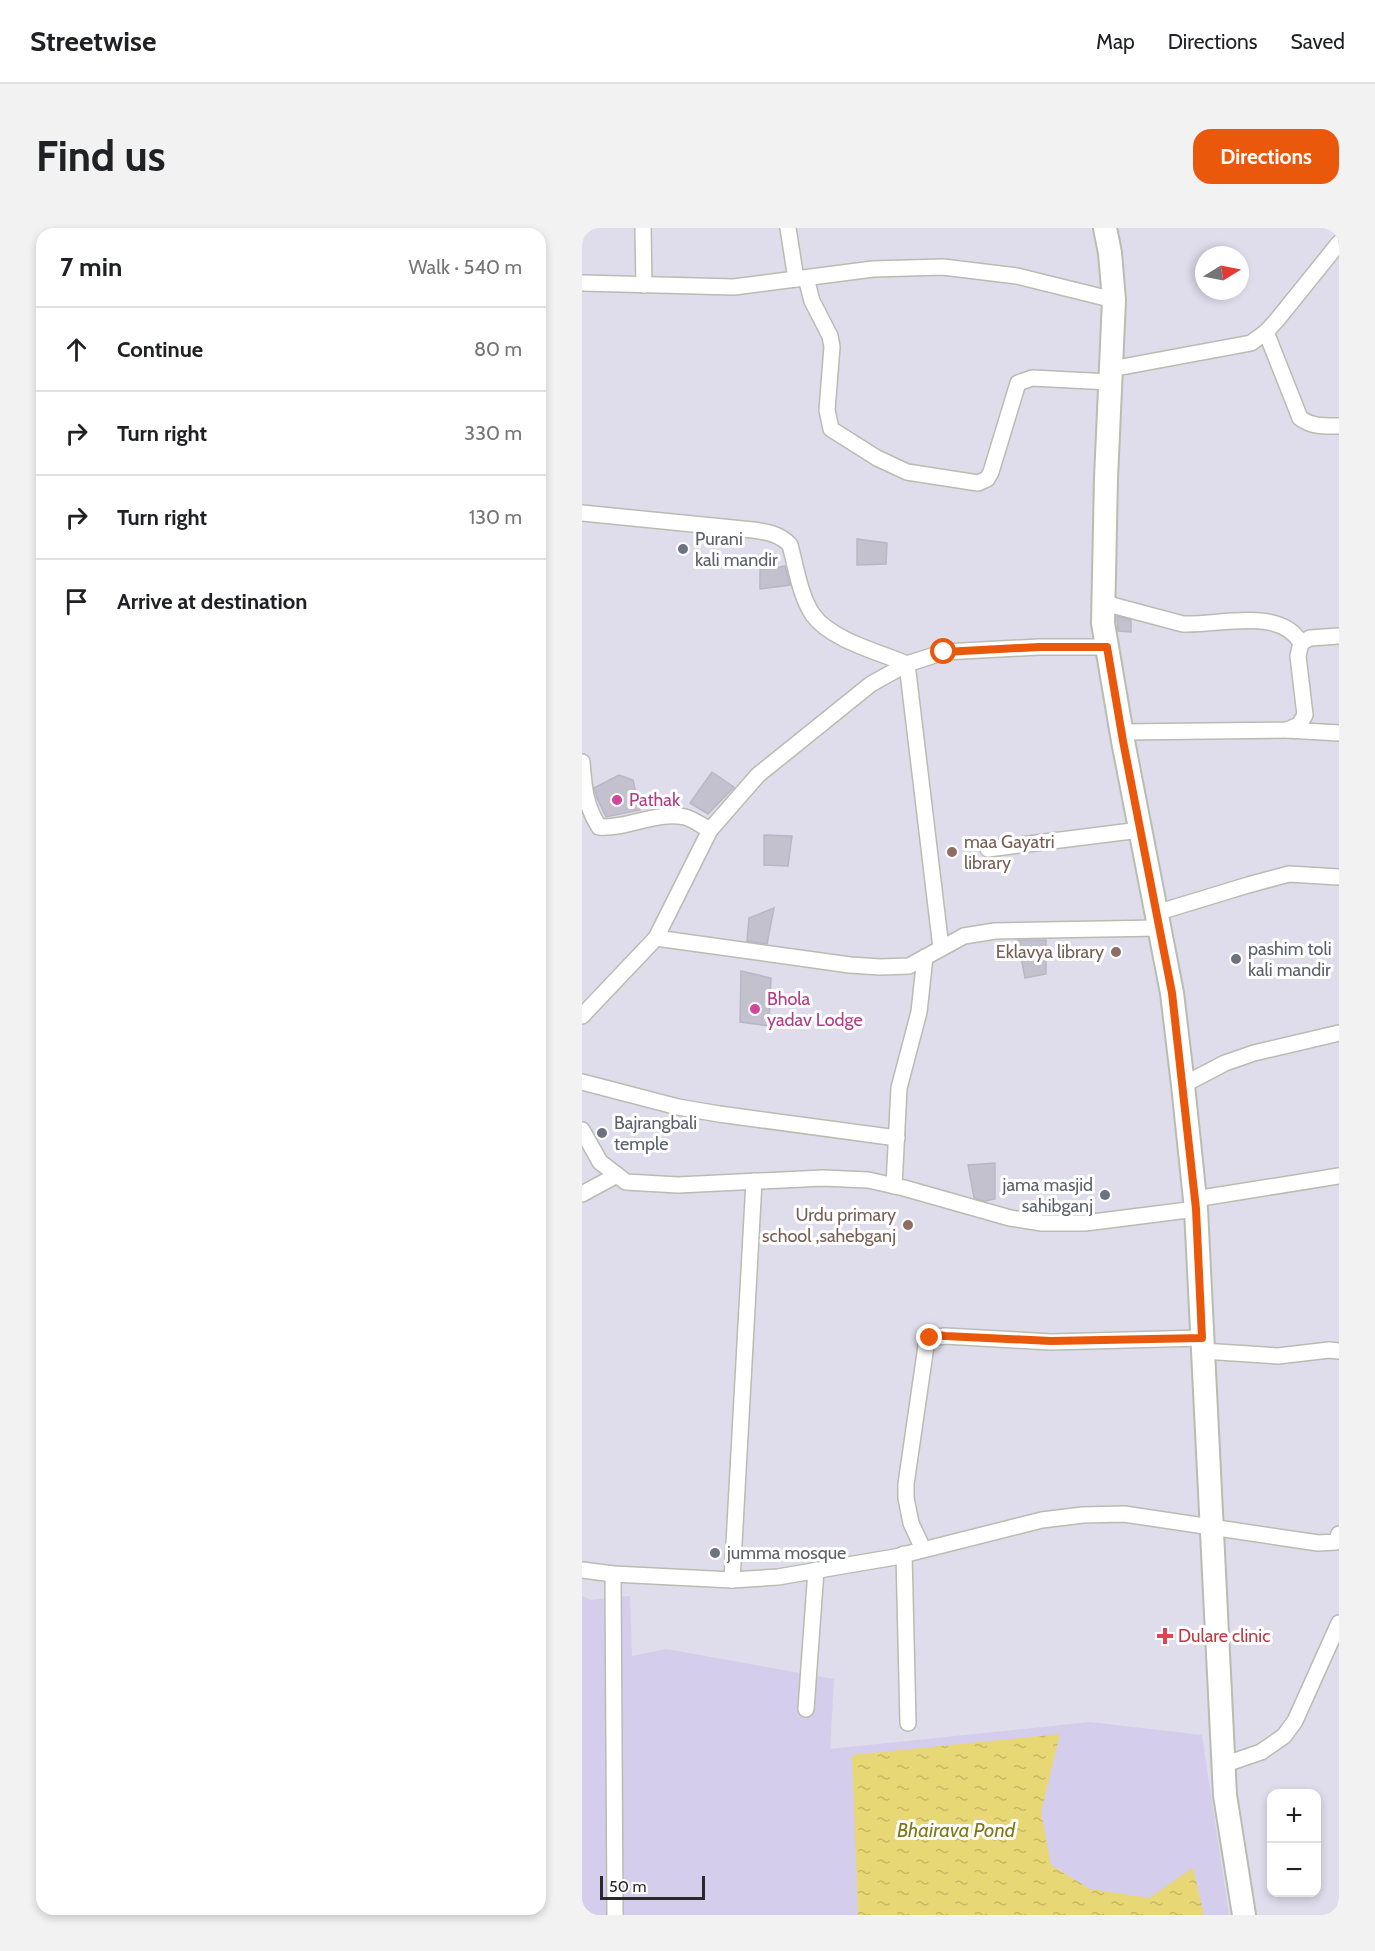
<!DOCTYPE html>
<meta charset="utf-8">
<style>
:root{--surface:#fff;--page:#f2f2f2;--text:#202124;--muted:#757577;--line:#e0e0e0;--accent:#ea580c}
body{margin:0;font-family:Cabin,sans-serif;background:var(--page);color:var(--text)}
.controls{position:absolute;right:18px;bottom:18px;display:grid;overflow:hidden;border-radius:12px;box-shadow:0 3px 9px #0003}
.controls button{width:54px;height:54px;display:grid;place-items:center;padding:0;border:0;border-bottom:2px solid var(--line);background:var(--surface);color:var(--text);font:30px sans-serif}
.compass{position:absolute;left:613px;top:18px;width:54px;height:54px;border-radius:50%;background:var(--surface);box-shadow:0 3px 9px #0003;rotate:80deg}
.scale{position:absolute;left:18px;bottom:15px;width:105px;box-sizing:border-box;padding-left:6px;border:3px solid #2a2a2a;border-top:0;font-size:16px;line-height:21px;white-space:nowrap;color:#2a2a2a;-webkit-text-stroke:4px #fff;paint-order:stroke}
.stop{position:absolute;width:18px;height:18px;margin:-14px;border:4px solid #ea580c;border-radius:50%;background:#fff}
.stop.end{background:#ea580c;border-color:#fff;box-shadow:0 2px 6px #0008}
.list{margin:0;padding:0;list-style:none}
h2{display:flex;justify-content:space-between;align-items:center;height:78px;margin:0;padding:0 24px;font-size:26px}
h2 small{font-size:20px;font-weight:400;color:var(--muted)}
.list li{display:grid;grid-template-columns:39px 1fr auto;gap:18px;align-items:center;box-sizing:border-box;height:84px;padding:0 24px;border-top:2px solid var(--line)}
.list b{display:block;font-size:22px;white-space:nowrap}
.list em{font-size:20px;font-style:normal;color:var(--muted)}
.icon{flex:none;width:33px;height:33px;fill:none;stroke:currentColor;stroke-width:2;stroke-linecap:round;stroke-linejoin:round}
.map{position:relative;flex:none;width:757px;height:1687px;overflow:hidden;border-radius:18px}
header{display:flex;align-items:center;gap:36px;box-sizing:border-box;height:84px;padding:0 30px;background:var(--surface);border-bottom:2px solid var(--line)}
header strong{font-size:28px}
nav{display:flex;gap:33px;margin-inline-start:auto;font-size:21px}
.intro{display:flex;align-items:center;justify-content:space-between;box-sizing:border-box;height:144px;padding:0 36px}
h1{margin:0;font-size:42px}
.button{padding:15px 27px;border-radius:18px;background:var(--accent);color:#fff;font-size:21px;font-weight:700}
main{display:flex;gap:36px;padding:0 36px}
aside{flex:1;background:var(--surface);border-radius:18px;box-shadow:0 3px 9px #0003}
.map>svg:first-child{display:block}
.education{fill:#d5cdec}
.water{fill:url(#water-ripples)}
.building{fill:#c3c1ce;stroke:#bab6c6;stroke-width:1.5}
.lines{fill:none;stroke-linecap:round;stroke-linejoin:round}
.minor-casing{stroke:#b8bdb0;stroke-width:18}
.secondary-casing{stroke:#b8bdb0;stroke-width:26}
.minor{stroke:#fff;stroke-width:15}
.secondary{stroke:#fff;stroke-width:22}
.route{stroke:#ea580c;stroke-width:8}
.worship-dot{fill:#6b7280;stroke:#fff;stroke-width:2}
.hotel-dot{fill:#d1479c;stroke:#fff;stroke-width:2}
.education-dot{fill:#8d6e63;stroke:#fff;stroke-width:2}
.health-dot{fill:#e0444e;stroke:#fff;stroke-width:2}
.labels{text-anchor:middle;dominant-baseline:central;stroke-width:6;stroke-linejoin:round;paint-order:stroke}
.worship-label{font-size:18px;fill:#5b616d;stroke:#fff;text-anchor:start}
.hotel-label{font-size:18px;fill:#b23c85;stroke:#fff;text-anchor:start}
.education-label{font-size:18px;fill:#785e54;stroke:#fff;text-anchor:end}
.health-label{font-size:18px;fill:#be3a42;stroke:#fff;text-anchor:start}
.water-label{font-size:20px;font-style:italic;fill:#807814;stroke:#fff}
</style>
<header>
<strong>Streetwise</strong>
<nav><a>Map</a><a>Directions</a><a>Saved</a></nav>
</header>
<div class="intro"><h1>Find us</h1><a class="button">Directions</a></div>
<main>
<aside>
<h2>7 min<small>Walk · 540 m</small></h2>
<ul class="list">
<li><svg class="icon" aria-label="ahead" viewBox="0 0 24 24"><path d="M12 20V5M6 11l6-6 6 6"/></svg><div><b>Continue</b></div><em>80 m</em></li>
<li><svg class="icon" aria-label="right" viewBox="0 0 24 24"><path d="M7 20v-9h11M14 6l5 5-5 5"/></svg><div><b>Turn right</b></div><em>330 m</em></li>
<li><svg class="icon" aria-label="right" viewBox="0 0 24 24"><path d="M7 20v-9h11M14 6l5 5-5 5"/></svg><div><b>Turn right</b></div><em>130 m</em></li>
<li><svg class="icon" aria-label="arrive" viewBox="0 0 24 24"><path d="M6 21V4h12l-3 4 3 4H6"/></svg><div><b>Arrive at destination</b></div></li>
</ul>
</aside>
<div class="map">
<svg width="757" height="1687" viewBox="0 0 757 1687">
<defs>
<pattern id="water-ripples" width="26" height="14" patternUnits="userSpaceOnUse" patternTransform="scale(1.5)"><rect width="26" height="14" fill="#e8d775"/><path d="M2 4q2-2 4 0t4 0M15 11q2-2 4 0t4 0" fill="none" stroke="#c7b965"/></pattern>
</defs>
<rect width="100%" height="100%" fill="#dfdceb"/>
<polygon class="education" points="0,1368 9,1372 48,1368 50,1428 84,1421 252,1451 248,1521 508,1494 620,1507 647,1687 0,1687"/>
<polygon class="water" points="478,1506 459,1584 469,1637 508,1661 567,1670 611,1640 622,1687 276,1687 270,1527"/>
<g class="building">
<polygon points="275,311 305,315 304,336 275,337"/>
<polygon points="203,338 208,357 178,361 178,342"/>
<polygon points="535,388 549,392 549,404 536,403"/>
<polygon points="130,544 152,559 126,586 108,575"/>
<polygon points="37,547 51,552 58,582 24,589 15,570 12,560"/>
<polygon points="182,607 210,608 206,638 182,637"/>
<polygon points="192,680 185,716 165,713 167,690"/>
<polygon points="436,712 464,712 464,746 443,750"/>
<polygon points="159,743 189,750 187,798 158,794"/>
<polygon points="413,935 413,971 403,973 392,970 386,937"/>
</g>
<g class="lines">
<defs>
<g id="minor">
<polyline points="61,0 62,57"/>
<polyline points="206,0 214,51"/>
<polyline points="224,50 230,73 248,108 250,119 245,182 249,201 295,230 325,244 396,255 405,251 409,244 436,155 450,150 528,154"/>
<polyline points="0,55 152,59 291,41 361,39 435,48 532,72"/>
<path d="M684,104l34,86c12,9 24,8 39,8"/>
<polyline points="529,141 669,115 684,104 695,92 757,15"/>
<path d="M0,285l171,17c14,2 27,4 37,15 6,22 10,51 23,70 18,25 66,37 94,49l34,284"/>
<path d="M522,375l79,21c34,2 97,-18 118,19"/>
<polyline points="705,502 757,505"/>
<polyline points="540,504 705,502 717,497 723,487 716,428 719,415 728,410 757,408"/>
<path d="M0,534c2,25 3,43 17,65 29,2 56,-16 86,-10 8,2 17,9 25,13"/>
<polyline points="406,621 558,602"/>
<polyline points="574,685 666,657 707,646 757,649"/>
<polyline points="74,710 268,737 298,739 327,738 382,708 413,703 577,700"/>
<polyline points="0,788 74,710 128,602 176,547 289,456 325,436 362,424 457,419 525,419"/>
<polyline points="0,854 96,879 137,886 315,910"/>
<polyline points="601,857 643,835 672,825 757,805"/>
<polyline points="0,902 18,934 44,954 96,957 241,950 286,952 322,960 428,990 460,995 503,995 614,981"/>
<polyline points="312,958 317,860 337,784 343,729"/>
<polyline points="0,966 35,947"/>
<polyline points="613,971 757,948"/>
<polyline points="621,1123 696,1128 747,1122 757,1123"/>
<polyline points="341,1321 329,1295 324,1270 324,1256 344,1118 348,1110 363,1108 469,1114 620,1110"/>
<polyline points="322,1326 326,1495"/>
<polyline points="0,1342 31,1346 150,1352 196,1349 313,1329 460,1292 501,1287 542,1286 736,1315 754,1314 757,1306"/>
<polyline points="31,1346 33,1687"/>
<polyline points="150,1352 172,953"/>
<polyline points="224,1481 234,1342"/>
<polyline points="641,1537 679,1524 702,1508 713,1493 757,1395"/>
</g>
<polyline id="secondary" points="523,0 528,25 532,72 524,250 521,395 541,513 590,765 601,857 614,981 643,1567 662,1687"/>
</defs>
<use href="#minor" class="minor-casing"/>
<use href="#secondary" class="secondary-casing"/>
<use href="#minor" class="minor"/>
<use href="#secondary" class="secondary"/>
</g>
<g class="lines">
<polyline class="route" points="348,1110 355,1107 363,1108 469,1113 620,1110 614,981 590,765 541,513 525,419 457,419 362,424"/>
</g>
<g class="worship-dot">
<circle cx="101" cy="321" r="6"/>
<circle cx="654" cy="731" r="6"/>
<circle cx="20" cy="905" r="6"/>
<circle cx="523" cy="967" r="6"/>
<circle cx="133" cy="1325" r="6"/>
</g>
<g class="hotel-dot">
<circle cx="35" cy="572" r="6"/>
<circle cx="173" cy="781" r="6"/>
</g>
<g class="education-dot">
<circle cx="370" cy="624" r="6"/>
<circle cx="534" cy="724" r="6"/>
<circle cx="326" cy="997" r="6"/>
</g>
<path class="health-dot" d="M580 1399h6v6h6v6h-6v6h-6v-6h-6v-6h6z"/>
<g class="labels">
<g class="worship-label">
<text x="113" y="311">Purani<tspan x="113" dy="21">kali mandir</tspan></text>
<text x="666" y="721">pashim toli<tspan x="666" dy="21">kali mandir</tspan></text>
<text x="32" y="895">Bajrangbali<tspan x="32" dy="21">temple</tspan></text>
<text x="511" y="957" text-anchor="end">jama masjid<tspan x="511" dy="21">sahibganj</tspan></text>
<text x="145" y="1325">jumma mosque</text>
</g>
<g class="hotel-label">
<text x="47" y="572">Pathak</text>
<text x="185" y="771">Bhola<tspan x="185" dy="21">yadav Lodge</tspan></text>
</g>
<g class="education-label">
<text x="382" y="614" text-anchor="start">maa Gayatri<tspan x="382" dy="21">library</tspan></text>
<text x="522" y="724">Eklavya library</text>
<text x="314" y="987">Urdu primary<tspan x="314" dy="21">school ,sahebganj</tspan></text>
</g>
<g class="health-label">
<text x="596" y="1408">Dulare clinic</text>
</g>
<g class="water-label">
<text x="374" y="1602">Bhairava Pond</text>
</g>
</g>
</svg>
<div class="controls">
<button>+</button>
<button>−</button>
</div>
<svg class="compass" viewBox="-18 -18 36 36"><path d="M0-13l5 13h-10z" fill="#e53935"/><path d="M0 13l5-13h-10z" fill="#757577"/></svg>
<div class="scale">50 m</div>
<div class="stop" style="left:362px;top:424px"></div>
<div class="stop end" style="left:348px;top:1110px"></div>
</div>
</main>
